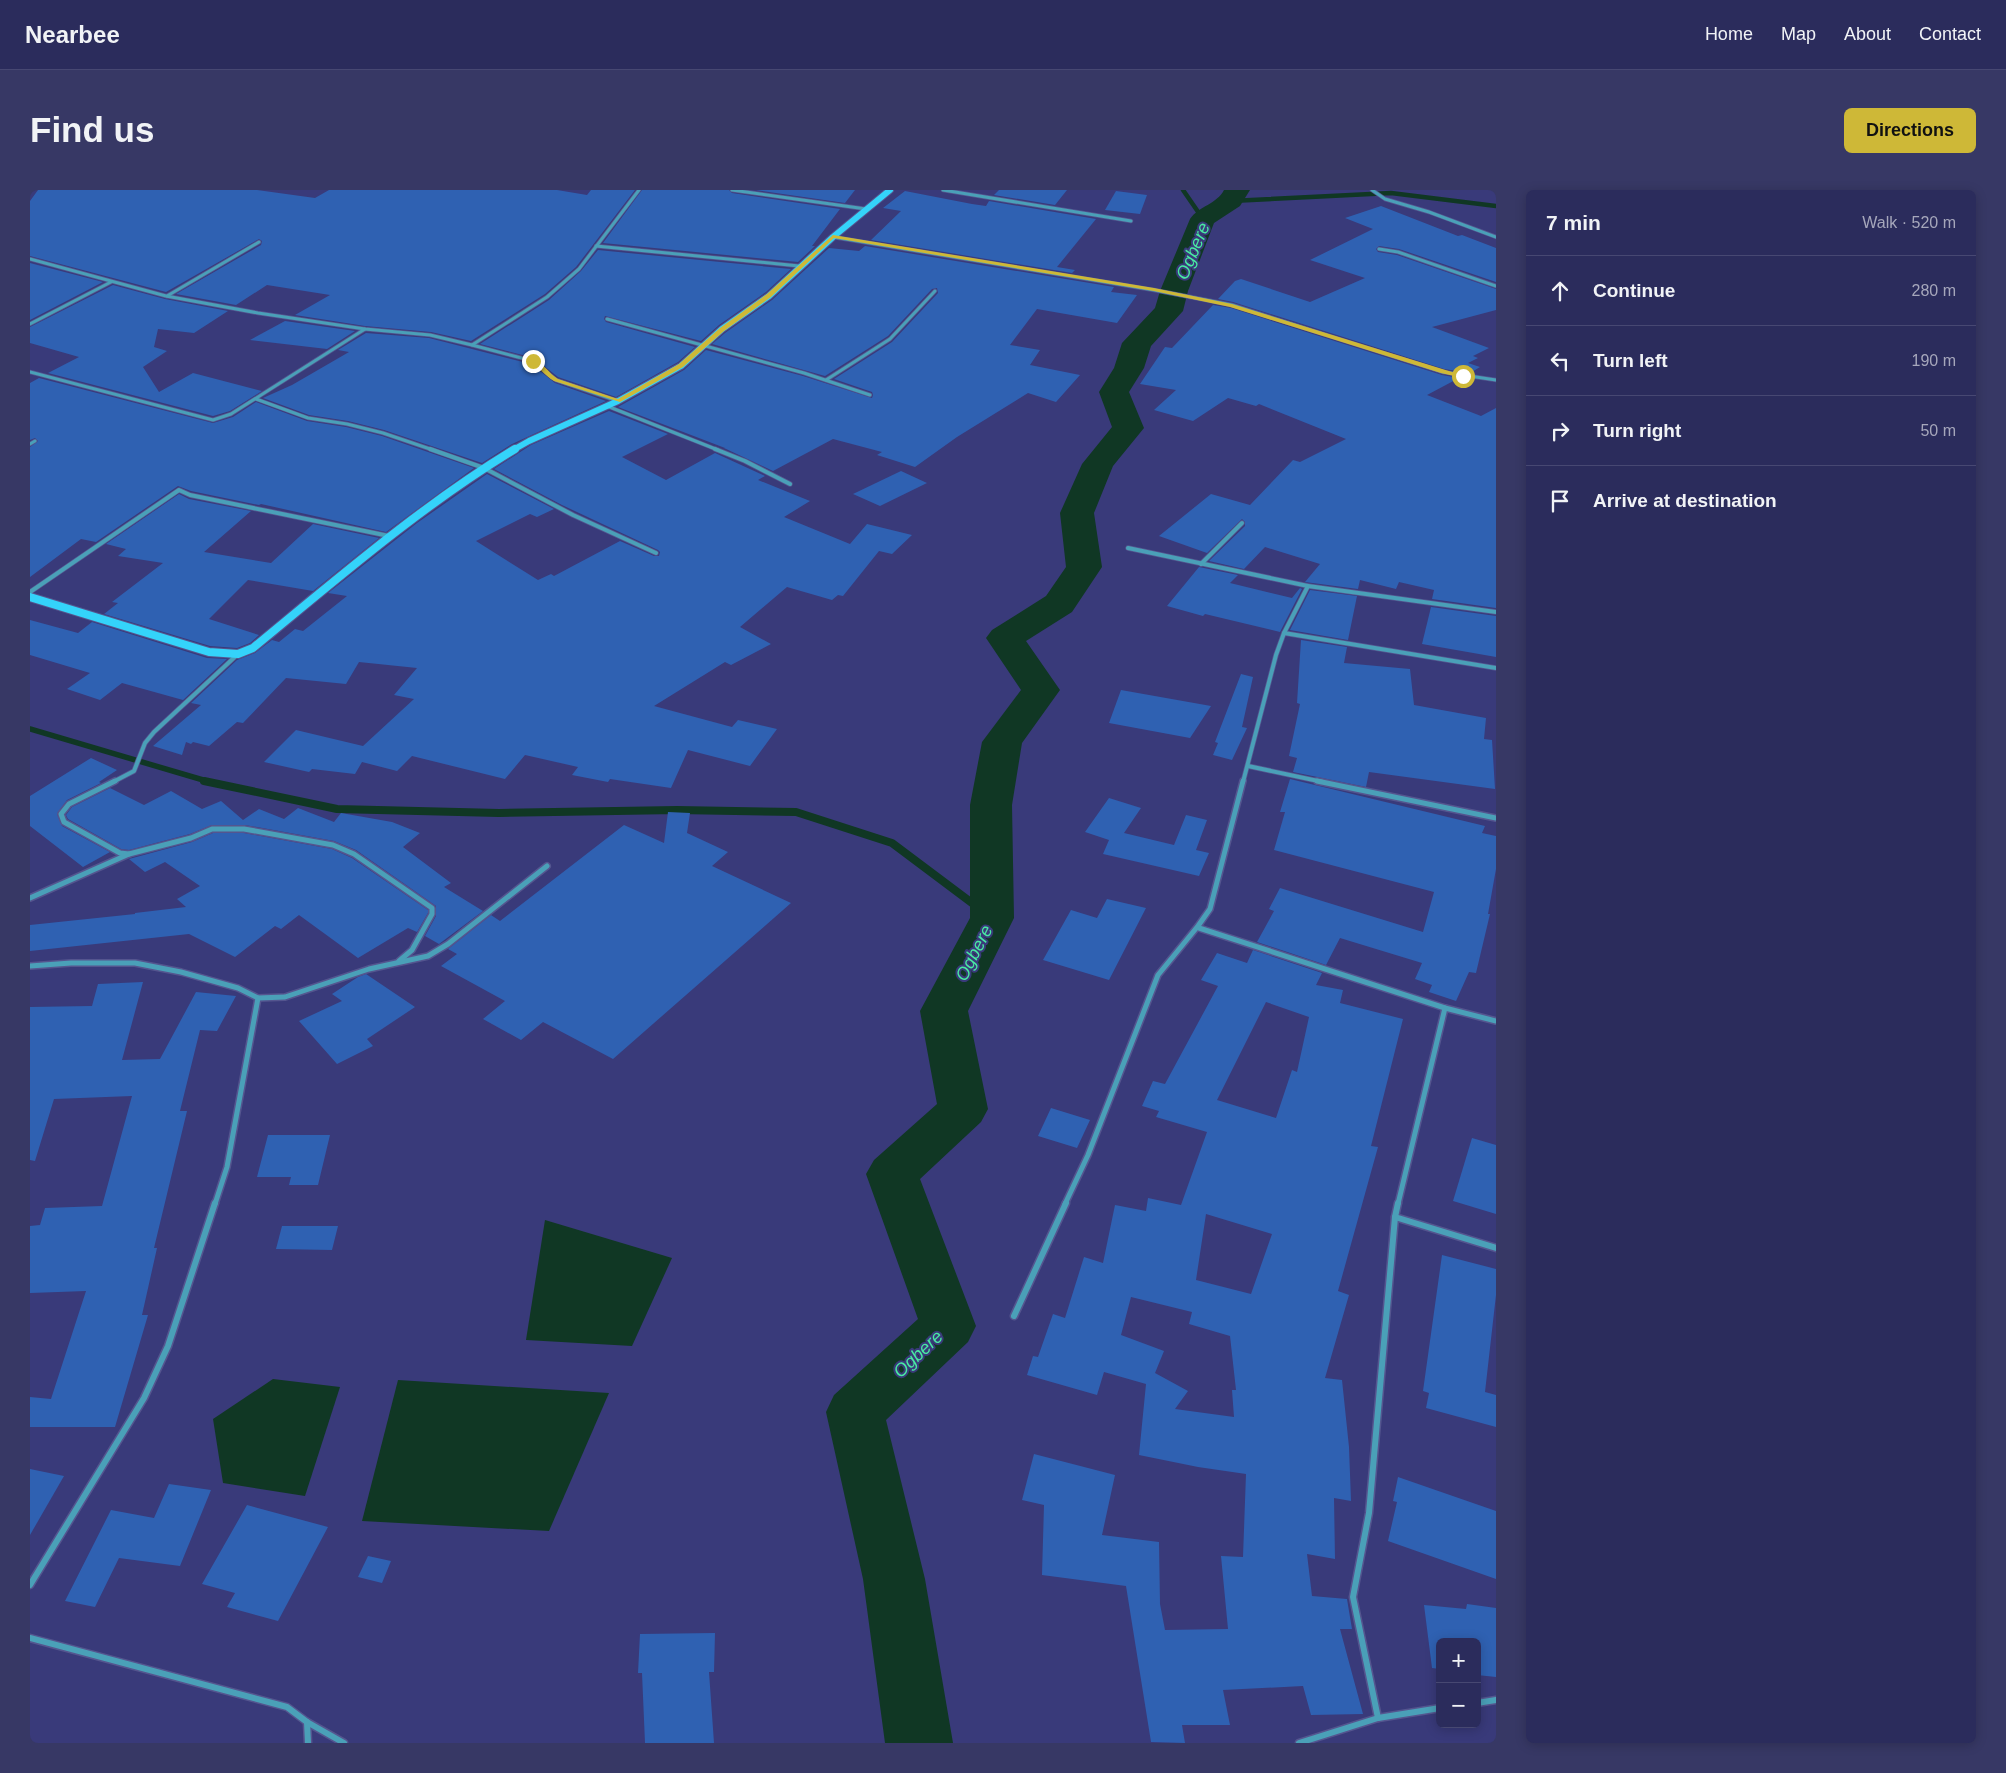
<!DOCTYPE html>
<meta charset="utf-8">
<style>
:root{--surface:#2b2c5c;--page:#373865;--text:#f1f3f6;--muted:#a6a7bb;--line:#474872;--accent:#ceb837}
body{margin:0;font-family:Helvetica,sans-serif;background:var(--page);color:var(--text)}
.controls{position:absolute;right:15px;bottom:15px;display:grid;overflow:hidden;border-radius:8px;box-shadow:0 2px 12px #0003}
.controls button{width:45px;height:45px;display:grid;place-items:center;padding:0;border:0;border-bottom:1px solid var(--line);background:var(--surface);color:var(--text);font:25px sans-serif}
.stop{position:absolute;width:15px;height:15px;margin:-11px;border:4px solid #ceb837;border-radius:50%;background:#fff}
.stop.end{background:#ceb837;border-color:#fff;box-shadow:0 1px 5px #0008}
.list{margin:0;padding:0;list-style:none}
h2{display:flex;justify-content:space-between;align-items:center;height:65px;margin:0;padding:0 20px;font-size:21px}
h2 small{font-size:16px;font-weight:400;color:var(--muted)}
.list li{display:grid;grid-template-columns:32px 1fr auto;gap:15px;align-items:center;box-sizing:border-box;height:70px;padding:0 20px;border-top:1px solid var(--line)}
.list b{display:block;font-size:19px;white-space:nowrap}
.list em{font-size:16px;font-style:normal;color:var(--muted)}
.icon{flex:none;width:28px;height:28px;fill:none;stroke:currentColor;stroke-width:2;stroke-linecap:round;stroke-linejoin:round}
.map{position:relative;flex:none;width:1466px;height:1553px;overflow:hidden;border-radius:8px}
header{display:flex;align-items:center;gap:30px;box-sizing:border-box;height:70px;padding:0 25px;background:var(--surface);border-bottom:1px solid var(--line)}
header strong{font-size:24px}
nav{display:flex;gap:28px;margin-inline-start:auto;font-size:18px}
.intro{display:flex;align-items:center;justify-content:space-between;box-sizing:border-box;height:120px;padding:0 30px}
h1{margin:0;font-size:35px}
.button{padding:12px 22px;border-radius:8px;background:var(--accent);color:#111;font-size:18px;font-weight:700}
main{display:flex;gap:30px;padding:0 30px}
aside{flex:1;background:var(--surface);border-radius:8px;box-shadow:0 2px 12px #0003}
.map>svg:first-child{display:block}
.water{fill:#103724}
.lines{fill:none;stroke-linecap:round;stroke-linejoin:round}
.stream-far2{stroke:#103724;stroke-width:4.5}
.stream-far1{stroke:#103724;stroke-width:5.5}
.stream{stroke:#103724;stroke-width:8}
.river{fill:#103724;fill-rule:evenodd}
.building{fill:#2f61b2;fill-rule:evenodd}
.street-far3-casing{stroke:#54558f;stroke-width:4.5}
.street-far2-casing{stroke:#54558f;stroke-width:5.5}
.street-far1-casing{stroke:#54558f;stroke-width:8}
.street-casing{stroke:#54558f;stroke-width:9}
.secondary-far1-casing{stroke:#54558f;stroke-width:8}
.secondary-casing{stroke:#54558f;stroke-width:10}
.street-far3{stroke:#4aa0b8;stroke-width:3}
.street-far2{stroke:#4aa0b8;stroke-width:4}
.street-far1{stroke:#4aa0b8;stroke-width:5}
.street{stroke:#4aa0b8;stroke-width:6}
.secondary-far1{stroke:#34d3fa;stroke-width:6}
.secondary{stroke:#34d3fa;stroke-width:8}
.route{fill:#ceb837}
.labels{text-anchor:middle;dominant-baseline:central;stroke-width:4;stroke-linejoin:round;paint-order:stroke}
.water-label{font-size:18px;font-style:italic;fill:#49eaa2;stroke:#393a7a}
</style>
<header>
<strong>Nearbee</strong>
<nav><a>Home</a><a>Map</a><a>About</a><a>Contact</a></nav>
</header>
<div class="intro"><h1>Find us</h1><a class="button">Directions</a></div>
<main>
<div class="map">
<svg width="1466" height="1553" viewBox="0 0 1466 1553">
<rect width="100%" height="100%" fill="#393a7a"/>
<g class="water">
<polygon points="515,1030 642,1068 602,1156 496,1150"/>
<polygon points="243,1189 310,1197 275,1306 193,1293 183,1229"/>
<polygon points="368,1190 579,1203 519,1341 332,1331"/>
</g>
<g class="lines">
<g class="stream-far2">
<polyline points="1153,0 1173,29"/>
<polyline points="1201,11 1361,3 1466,16"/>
</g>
<polyline class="stream-far1" points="0,539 180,592"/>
<polyline class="stream" points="174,591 307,619 469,623 647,620 766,622 862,653 962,728"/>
<path class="river" d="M1194,0h26l-10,16 -26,17 -26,68 -5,20 -32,35 -7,22 -15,24 15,36 -31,38 -19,47 8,54 -30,45 -46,29 34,49 -38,53 -10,62 2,113 -46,93 20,98 -7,13 -61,57 56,147 -8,16 -82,78 39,159 28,164h-68l-22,-164 -37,-167 8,-17 84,-76 -52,-145 8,-14 63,-56 -17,-93 50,-93v-113l12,-63 39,-52 -35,-52 6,-8 54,-34 20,-29 -6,-54 22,-49 30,-37 -13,-35 15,-24 8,-25 33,-35 5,-17 30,-72c9,-13 27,-15 34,-29z"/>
</g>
<g class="building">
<polygon points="8,0 227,0 285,8 299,0 527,0 557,5 561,0 605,0 546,77 515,104 441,151 401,142 335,136 265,125 300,105 237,95 206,115 146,104 231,55 232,51 229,49 136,102 0,66 0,11"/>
<polygon points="612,0 699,0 702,3 810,19 782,56 785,56 768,72 573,53"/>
<polygon points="726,0 825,0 815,13"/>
<polygon points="969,0 1037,0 1025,15 964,5"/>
<polygon points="875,1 942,14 956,16 959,11 1066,29 1027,77 1045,80 1042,83 841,50 871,21 853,18"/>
<polygon points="1086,1 1117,5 1110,24 1075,20"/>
<polygon points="1351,16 1428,46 1432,45 1466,58 1466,92 1369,59 1349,56 1346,59 1348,62 1367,65 1466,99 1466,120 1402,137 1459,158 1443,166 1448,168 1438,173 1450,177 1440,183 1414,179 1203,112 1188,109 1205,91 1211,89 1280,112 1335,88 1280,70 1343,39 1315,28"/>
<polygon points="835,56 1084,97 1081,102 1107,105 1087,133 1007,119 980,155 1010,160 1000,175 1050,185 1026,212 998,203 927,247 885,277 847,265 852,262 803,249 743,281 694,258 695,258 588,217 654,180 676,160 773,186 842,208 843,205 842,202 804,189 862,152 908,103 907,98 902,99 858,146 795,186 682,154 695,143 742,110 799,58 829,61"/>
<polygon points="568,60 761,79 736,102 689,135 671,151 575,126 574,129 576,132 665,157 648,172 586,207 528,187 504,168 450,154 519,110 551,81"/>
<polygon points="0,73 73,92 0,130"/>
<polygon points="83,95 135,109 198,121 164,143 128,139 124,157 137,161 113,177 129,202 163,183 232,201 200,221 183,226 18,183 49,167 0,153 0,137"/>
<polygon points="1183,115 1201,118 1412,185 1429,188 1397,205 1451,226 1466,218 1466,418 1402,409 1404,400 1369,392 1366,399 1330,390 1328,399 1275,392 1290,374 1235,357 1214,379 1179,371 1215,336 1215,332 1212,329 1177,363 1129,346 1181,304 1220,315 1263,270 1270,272 1316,249 1229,214 1226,216 1198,208 1163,231 1124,220 1146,200 1110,194 1135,157 1142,158"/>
<polygon points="255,131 325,141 297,159 220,150"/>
<polygon points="336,143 399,148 501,174 525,193 576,211 482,254 452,273 354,240 318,231 279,225 233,208 262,195 319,162 308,160"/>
<polygon points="9,188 183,233 203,227 226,212 277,231 316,237 352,246 444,278 356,342 231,314 229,315 161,301 148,296 66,352 51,349 0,387 0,257 8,251 5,248 0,250 0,193"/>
<polygon points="579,221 638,244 592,267 636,290 685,263 735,286 728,290 780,311 754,327 820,354 837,334 882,345 862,364 849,361 813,406 808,405 802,410 757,397 710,437 741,454 701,475 695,472 624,516 702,537 708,530 747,539 720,576 658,560 641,598 580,589 578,592 542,585 548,577 495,565 475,589 382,566 367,581 332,572 325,584 282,579 279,582 234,572 266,540 333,556 384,509 364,505 387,478 329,472 316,494 256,488 213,533 207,532 179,556 163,552 161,554 156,552 152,565 123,556 171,515 161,513 207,470 225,463 242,450 249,452 265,439 273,441 317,406 298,403 387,333 457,284 524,319 507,327 500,324 446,351 508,390 521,384 524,386 590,351 624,366 629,366 630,362 628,360 532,315 464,279 501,255"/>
<polygon points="871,281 897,293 850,316 823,304"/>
<polygon points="149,304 159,309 221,321 174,362 241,373 283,334 349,348 283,401 218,390 179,429 229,445 220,453 207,458 180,456 74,424 88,413 82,412 133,373 88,366 96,359 76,354"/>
<polygon points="1169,377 1208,385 1200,393 1262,408 1270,398 1272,399 1250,442 1175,424 1173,426 1137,416"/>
<polygon points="1280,400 1327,406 1318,450 1260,440"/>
<polygon points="1401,417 1466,426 1466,467 1392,454"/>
<polygon points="0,430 48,443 62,432 177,468 197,469 153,510 92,493 70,510 37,499 60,483 0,465"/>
<polygon points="1271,450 1317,457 1314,473 1380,479 1384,515 1456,528 1454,549 1462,550 1465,599 1339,582 1336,597 1263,582 1267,568 1259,566 1270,514 1267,513"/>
<polygon points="1211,484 1223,487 1212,537 1217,538 1202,570 1183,565 1188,553 1185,552"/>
<polygon points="1091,500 1181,516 1160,548 1079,533"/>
<polygon points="61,568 87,580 69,592 71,593 37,610 27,624 32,636 80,662 53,677 0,636 0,606"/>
<polygon points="1260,589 1455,636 1452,643 1466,646 1466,679 1458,724 1460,724 1446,783 1439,782 1426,811 1399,802 1402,795 1385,789 1392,773 1310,748 1296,775 1227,752 1244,721 1239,719 1250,698 1393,742 1404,702 1244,660 1255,622 1250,622"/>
<polygon points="80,598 114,615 141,601 172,619 191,611 213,630 229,619 254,629 268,618 304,632 311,623 362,632 390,643 373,657 421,693 414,697 453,721 409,754 395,746 406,726 406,716 326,660 304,651 215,635 182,635 160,644 99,660 91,659 38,629 36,625 42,617"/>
<polygon points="1079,608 1111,618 1094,643 1144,655 1156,625 1177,630 1166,660 1179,663 1169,686 1073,664 1079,650 1055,642"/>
<polygon points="638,622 660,623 657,643 698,662 682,676 761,713 583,869 513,832 491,850 453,829 475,811 411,776 427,764 418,759 461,725 470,731 594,635 634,653"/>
<polygon points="183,643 214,643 302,659 322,668 398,720 398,723 387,742 378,738 328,768 269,725 251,739 245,736 205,767 159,744 0,761 0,735 105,724 105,723 156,717 147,709 170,696 135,672 115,682 99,669 162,652"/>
<polygon points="1077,709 1116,718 1079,790 1013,770 1041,720 1067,728"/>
<path d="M1223,760l69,23 -6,12 27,5 -3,13 63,16 -32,127 7,1 -40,144 11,4 -24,83 17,2 7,67 2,54 -17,-3 1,61 -28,-5 5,42 35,3 5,30h-12l23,85 -52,1 -8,-29 -80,4 7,35h-48l3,18 -34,-1 -25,-156 -84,-11 2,-70 -22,-5 12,-46 81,21 -13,60 57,7 1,62 5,26 63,-1 -7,-73 22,1 3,-83 -48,-7 -59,-12 7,-71 -42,-12 -7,23 -70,-20 6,-19 5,1 15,-43 12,4 19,-61 19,6 12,-58 31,6 2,-13 33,7 26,-73 -51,-15 3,-6 -17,-5 11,-25 12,3 53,-98 -17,-6 16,-27 30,10zM1236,812l43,15 -12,55 -5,-2 -16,48 -59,-18zM1176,1024l66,20 -21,60 -55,-14zM1101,1107l61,15 -3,12 41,12 6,54h-4l2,27 -59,-8 13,-18 -33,-18 9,-22 -43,-16z"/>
<polygon points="336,784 385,817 337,849 343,856 307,874 269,831 312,811 302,804 328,787"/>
<polygon points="113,792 92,870 130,869 166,802 206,806 187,841 170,840 150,921 157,921 124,1058 127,1058 112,1125 118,1125 85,1237 0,1237 0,1207 21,1209 56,1101 0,1103 0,1036 10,1035 15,1018 72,1016 102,906 24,909 5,971 0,970 0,817 62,816 68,794"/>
<polygon points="1021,918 1060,930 1047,958 1008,946"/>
<polygon points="238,945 300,945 288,995 259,995 261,987 227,987"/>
<polygon points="1442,948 1466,955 1466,1024 1423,1011"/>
<polygon points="252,1036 308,1036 302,1060 246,1059"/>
<polygon points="1412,1065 1466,1079 1466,1105 1455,1202 1466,1205 1466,1237 1396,1218 1399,1203 1393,1201"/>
<polygon points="0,1279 34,1286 0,1345"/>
<polygon points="1368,1287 1466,1321 1466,1389 1358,1351 1367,1312 1363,1311"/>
<polygon points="139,1294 181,1300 150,1376 89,1368 65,1417 35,1411 81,1320 124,1328"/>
<polygon points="217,1315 298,1337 248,1431 197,1417 205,1403 172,1394"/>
<polygon points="338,1366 361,1371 352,1393 328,1387"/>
<polygon points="1437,1414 1466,1418 1466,1487 1447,1485 1447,1452 1410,1452 1410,1479 1402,1478 1394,1415 1436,1419"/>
<polygon points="685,1443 684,1482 679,1482 684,1553 615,1553 612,1483 608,1483 610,1444"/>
</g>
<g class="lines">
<defs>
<g id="street-far3">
<polyline points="702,0 836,19"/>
<polyline points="913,0 1101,31"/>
<polyline points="1342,0 1355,9 1399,22 1466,47"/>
<polyline points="803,47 1124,100 1202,115 1413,182 1466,190"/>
<polyline points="566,56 769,76"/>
<polyline points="1349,59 1368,62 1466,96"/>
<polyline points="0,69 136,106 228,123 335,139 400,145 442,155 503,171 526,190 588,211"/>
<polyline points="137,106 229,52"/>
<polyline points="577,129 774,183 840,205"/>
<polyline points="0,134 81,92"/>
<polyline points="442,155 517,107 549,79 609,0"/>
<polyline points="0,182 183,230 201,224 335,139"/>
<polyline points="796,190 860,149 905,101"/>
<polyline points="226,209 278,228 317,234 353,243 403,260"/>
<polyline points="577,216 688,260"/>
<polyline points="0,254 5,251"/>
</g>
<g id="street-far2">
<polyline points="400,259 454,278 543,325 626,363"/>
<polyline points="685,259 715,271 760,294"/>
<polyline points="1098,358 1278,396 1466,422"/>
<polyline points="1171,374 1212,333"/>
<polyline points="0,402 149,300 160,305 359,346"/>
<polyline points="1254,443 1466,478"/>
<polyline points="1218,576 1293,592"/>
<polyline points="83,592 104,581 115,553 124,542 208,464"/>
<polyline points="1213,592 1246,465 1254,443 1278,396"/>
</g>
<g id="street-far1">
<polyline points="85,591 39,614 31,624 34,632 90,663 99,664"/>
<polyline points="1287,591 1466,628"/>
<polyline points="0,708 99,664 161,648 182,639 214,639 303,655 324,664 402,718 402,724 382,760 369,771"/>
<polyline points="1169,738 1415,818 1466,831"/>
<polyline points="0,776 41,773 105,773 151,782 208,798 228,808 255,807 339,779 398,766 418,754 517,676"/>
<polyline points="185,1014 197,977 228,808"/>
<polyline points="1035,1014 1058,965 1128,785 1168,736 1180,719 1213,591"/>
<polyline points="1368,1014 1415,818"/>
</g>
<g id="street">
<polyline points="1365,1027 1466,1058"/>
<polyline points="984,1126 1036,1013"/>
<polyline points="0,1395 114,1208 138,1156 185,1013"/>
<polyline points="0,1448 257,1517 277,1532 314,1553"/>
<polyline points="1447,1513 1466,1510"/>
<polyline points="1348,1528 1323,1407 1339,1323 1365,1027 1368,1013"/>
<polyline points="277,1532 278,1553"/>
<polyline points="1269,1553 1348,1528 1410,1518"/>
</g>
<polyline id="secondary-far1" points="483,260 499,251 588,211 651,176 692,139 739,106 803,47 860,0"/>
<path id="secondary" d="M0,407l179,55 29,2 15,-6c85,-70 168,-142 262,-199"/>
</defs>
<use href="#street-far3" class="street-far3-casing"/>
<use href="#street-far2" class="street-far2-casing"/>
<use href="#street-far1" class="street-far1-casing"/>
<use href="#street" class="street-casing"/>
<use href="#secondary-far1" class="secondary-far1-casing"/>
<use href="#secondary" class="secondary-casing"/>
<use href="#street-far3" class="street-far3"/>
<use href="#street-far2" class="street-far2"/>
<use href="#street-far1" class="street-far1"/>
<use href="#street" class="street"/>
<use href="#secondary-far1" class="secondary-far1"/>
<use href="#secondary" class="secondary"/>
</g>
<path class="route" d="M803,45l321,53 78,16 233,72 -2,2 -22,-5 -211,-66 -76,-16 -320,-53 -63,59 -47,34 -41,36 -63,35 -66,-21c-9,-5 -15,-14 -23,-20l2,-2c11,4 15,14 25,20l60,20 61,-35 41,-36 47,-34z"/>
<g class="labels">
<g class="water-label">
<text transform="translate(1163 61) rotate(-67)">Ogbere</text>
<text transform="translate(944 763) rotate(-63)">Ogbere</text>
<text transform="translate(888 1164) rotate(-43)">Ogbere</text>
</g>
</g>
</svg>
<div class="controls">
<button>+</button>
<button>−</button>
</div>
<div class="stop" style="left:1433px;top:186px"></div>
<div class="stop end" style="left:503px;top:171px"></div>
</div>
<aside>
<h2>7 min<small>Walk · 520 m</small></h2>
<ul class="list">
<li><svg class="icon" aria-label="ahead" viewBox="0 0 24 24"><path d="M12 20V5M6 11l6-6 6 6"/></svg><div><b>Continue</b></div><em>280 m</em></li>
<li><svg class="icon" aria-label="left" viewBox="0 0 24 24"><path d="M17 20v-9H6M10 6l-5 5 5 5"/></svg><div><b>Turn left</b></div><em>190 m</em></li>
<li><svg class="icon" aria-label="right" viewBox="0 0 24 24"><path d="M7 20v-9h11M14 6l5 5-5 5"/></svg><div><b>Turn right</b></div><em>50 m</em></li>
<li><svg class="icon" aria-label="arrive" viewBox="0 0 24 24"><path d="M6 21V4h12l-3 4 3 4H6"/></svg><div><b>Arrive at destination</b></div></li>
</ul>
</aside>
</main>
